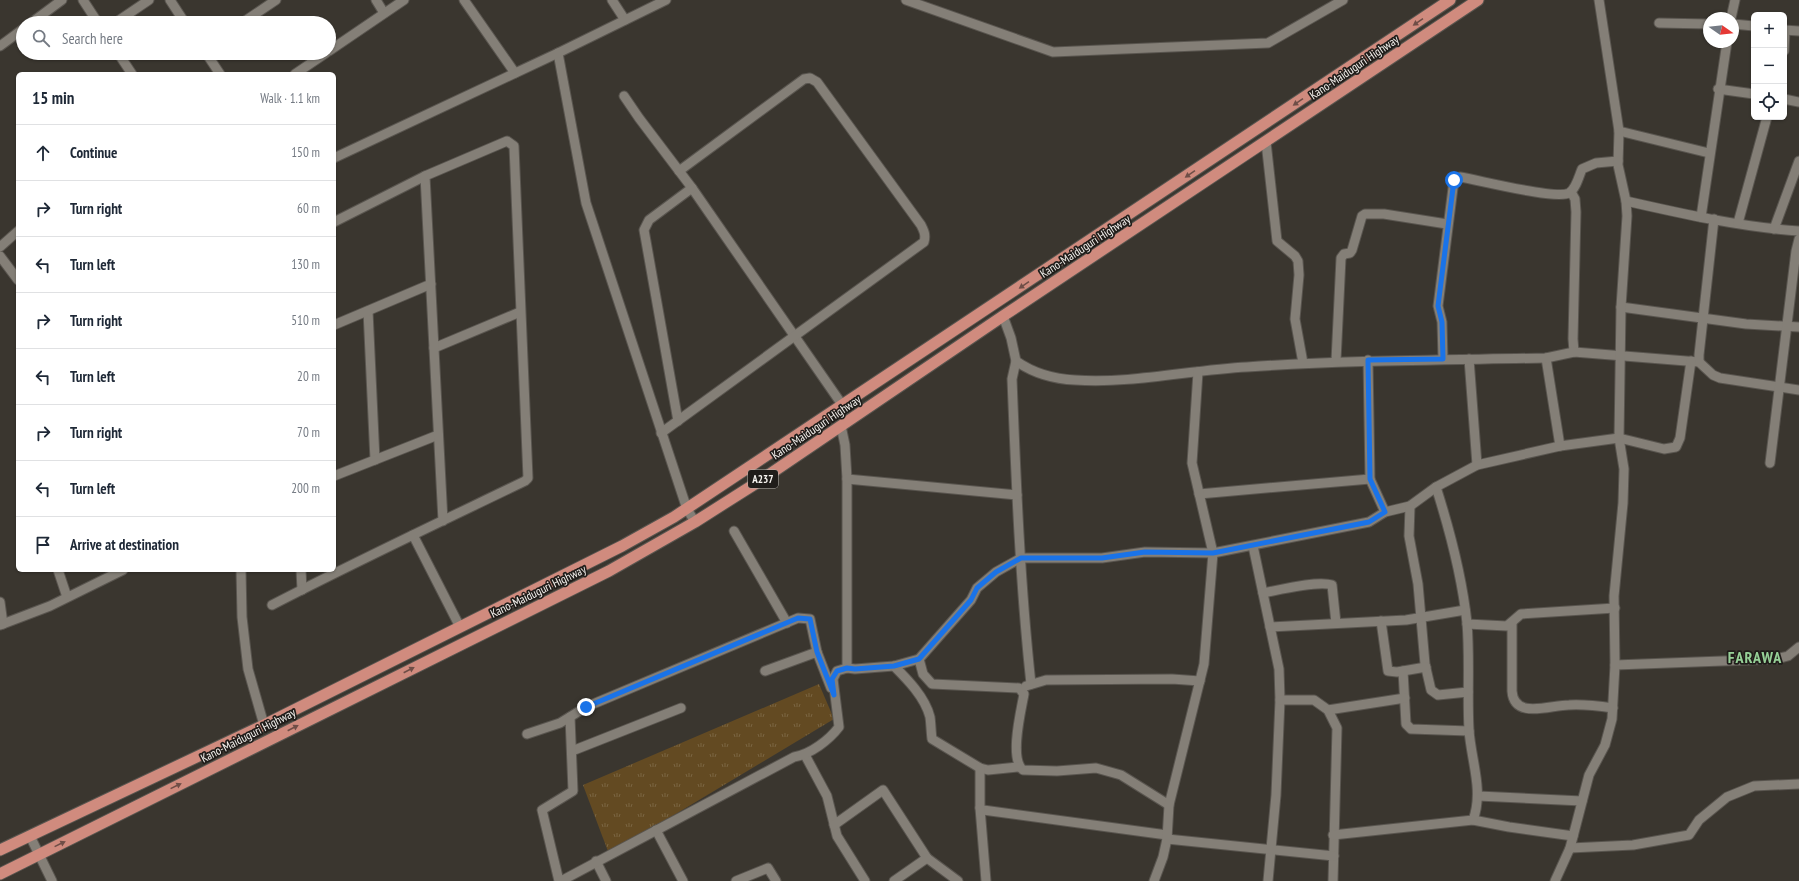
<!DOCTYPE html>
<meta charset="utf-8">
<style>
:root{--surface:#fff;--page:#f2f2f3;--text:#1f2937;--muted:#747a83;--line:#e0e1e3}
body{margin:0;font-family:"PT Sans Narrow",sans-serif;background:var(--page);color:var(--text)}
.controls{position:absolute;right:12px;top:12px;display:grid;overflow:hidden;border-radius:6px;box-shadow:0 1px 3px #0004}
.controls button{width:36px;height:36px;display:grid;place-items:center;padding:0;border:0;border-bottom:1px solid var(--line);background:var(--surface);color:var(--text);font:20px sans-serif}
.compass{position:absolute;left:1703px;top:12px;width:36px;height:36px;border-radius:50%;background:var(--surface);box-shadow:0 1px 3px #0004;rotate:104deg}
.stop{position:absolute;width:12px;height:12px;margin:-9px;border:3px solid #1a73e8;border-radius:50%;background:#fff}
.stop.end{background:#1a73e8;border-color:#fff;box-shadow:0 1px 4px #0008}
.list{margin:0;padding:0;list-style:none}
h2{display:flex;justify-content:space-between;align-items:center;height:52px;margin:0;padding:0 16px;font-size:17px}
h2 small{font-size:13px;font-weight:400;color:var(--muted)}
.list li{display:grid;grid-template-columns:26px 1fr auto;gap:12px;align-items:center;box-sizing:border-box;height:56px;padding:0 16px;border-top:1px solid var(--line)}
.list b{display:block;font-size:15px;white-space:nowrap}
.list em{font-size:13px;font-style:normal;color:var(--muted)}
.icon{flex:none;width:22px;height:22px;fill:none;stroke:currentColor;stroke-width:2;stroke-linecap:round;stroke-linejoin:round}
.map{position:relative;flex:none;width:1799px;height:881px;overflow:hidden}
.search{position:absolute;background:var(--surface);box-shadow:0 1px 3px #0004;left:16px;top:16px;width:320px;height:44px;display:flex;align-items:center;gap:10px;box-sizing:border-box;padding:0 14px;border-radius:22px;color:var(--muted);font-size:15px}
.panel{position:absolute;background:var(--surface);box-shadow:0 1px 3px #0004;left:16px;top:72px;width:320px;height:500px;border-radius:6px}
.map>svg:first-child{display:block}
.grass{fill:url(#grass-tufts)}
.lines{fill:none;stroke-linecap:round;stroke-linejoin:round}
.minor-casing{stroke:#59554f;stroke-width:11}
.trunk-casing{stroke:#59554f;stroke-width:13}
.minor{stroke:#847f77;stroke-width:9}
.trunk{stroke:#d08b7e;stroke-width:11}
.oneway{fill:#6f4e47}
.route{stroke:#1a73e8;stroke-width:5}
.labels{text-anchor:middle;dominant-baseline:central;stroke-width:3.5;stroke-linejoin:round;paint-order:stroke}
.shield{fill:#201d1a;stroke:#b6b4b0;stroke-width:1}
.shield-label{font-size:11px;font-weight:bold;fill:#f7f4f0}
.street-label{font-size:12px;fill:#f7f4f0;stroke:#201d1a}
.district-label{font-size:16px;font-weight:bold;letter-spacing:1px;fill:#96d097;stroke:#201d1a}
</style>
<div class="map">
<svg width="1799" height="881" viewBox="0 0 1799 881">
<defs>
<pattern id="grass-tufts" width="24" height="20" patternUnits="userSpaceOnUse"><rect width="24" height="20" fill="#634a22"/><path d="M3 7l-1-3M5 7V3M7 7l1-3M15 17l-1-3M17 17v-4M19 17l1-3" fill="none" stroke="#7a6542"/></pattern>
</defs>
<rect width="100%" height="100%" fill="#3a362f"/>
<polygon class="grass" points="819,684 834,719 609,854 583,785"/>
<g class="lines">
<defs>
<g id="minor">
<polyline points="83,0 98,23"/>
<polyline points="170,0 185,23"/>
<polyline points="376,0 384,13"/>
<polyline points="464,0 515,73"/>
<polyline points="612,0 625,20"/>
<polyline points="906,0 1053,52 1268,43 1343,0"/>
<polyline points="1731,18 1735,0"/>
<polyline points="31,23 62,0"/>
<polyline points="115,23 149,0"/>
<polyline points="242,23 276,0"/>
<polyline points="1659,23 1709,24"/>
<polyline points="1733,24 1754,26"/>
<polyline points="1784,30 1799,31"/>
<polyline points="0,46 23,29"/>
<polyline points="329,51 404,0"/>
<polyline points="1784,51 1785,30"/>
<polyline points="118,53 132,74"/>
<polyline points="206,53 220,74"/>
<polyline points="558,53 586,203 687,509 695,522"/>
<polyline points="295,74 326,53"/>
<polyline points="1718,89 1754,94"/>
<polyline points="624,96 639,118 692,188 843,406"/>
<polyline points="1784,99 1799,102"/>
<polyline points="1619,131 1709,153"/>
<polyline points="1266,142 1277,241 1295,256 1298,261 1299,275 1295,319 1303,363"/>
<polyline points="334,158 558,53 666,0"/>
<polyline points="1571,192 1575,199 1576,212 1573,339 1574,352"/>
<path d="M1626,201c57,13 115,26 173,30"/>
<polyline points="1701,217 1727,42"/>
<polyline points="334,222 425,176"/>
<polyline points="1738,223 1767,117"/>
<polyline points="1774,229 1799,161"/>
<polyline points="0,247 18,231"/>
<polyline points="0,256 18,280"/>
<polyline points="1621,307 1746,324 1799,327"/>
<polyline points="368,311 375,460"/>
<path d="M1003,316l8,22 5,23 -4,18c4,101 8,204 19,305"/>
<polyline points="334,325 431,284"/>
<polyline points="434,348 520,312"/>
<polyline points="1546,358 1560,446"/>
<path d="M1443,359l-1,-37 -4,-16 16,-126 6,-3c19,3 96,23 109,16 7,-4 10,-17 13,-24l14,-6 22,-2"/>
<polyline points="1469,359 1477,465"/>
<polyline points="1368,360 1370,479 1385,512"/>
<path d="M1016,361c17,12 38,18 59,19 56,4 115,-10 172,-13 99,-7 199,-7 299,-9l28,-6 125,10 14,13 7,3 79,12"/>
<polyline points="1336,361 1341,258 1344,254 1350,253 1352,250 1362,216 1365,214 1384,214 1447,224"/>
<polyline points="1699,362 1699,355 1714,219"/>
<polyline points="678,421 644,230 649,220 692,188"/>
<polyline points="841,426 845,445 847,479 847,668 855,669 894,666 919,659 971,600 977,588 996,572 1021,558 1102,558 1145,552 1213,553 1369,522 1385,512 1410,506 1436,487 1477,465 1560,446 1619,438 1664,449 1676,447 1680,438 1691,361"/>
<path d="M661,433l263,-191c2,-7 0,-11 -3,-17l-104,-143 -7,-4 -6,1 -125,92"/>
<polyline points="1770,463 1796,251 1799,239"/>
<polyline points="334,476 438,435"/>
<polyline points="847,479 1017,495"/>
<polyline points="1199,494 1370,479"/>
<polyline points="1410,506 1409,536 1418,584 1425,664 1431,690 1438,695 1468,692"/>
<polyline points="734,531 787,623"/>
<polyline points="413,535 460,627"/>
<polyline points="1253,546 1279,669 1280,700 1276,795 1268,881"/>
<polyline points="58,570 67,597"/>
<polyline points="241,570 242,617 248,669 264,725"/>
<polyline points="301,570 302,590"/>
<path d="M1263,593c16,-3 55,-13 69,-8l4,38"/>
<polyline points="0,602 3,624"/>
<path d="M272,605c83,-43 168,-83 253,-124l3,-3 -14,-332 -7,-5 -82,35 18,345"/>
<polyline points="1381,621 1388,671 1397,672 1426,667"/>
<path d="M1512,623v68c2,29 38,14 57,14 14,-1 30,1 44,3"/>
<polyline points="1467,624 1507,626 1521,614 1615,608"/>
<polyline points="0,625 50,606 123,570"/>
<polyline points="1270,627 1406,620 1465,610"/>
<path d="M919,659l4,15 9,10 87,4 5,6c-3,17 -15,65 -1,76l34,1 39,-3 25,7 48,30"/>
<polyline points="1615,665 1776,659 1788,656 1799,647"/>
<path d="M894,666c13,13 31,31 36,51 1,7 1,15 2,22l48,29 8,2 30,-3"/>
<polyline points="765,671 817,652 831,688"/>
<polyline points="1403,671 1406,724 1411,729 1469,731"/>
<polyline points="1026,686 1046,680 1172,679 1200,681"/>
<polyline points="1280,700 1314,700 1328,710 1337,728 1333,881"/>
<polyline points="1328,710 1405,698"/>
<polyline points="527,734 560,723 586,707 798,618 810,619 817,652"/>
<polyline points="572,751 681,708"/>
<polyline points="805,755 827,796 837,836 865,881"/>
<polyline points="980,768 980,808 983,810 1167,835"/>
<polyline points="1478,796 1582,801"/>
<polyline points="980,808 986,881"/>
<polyline points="1473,820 1509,827 1573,836"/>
<polyline points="834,825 883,790 927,858"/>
<polyline points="656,830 683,881"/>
<path d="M1333,835l140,-15c11,-29 -2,-60 -4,-90 -2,-35 1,-71 -2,-107 -5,-47 -17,-92 -31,-136"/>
<polyline points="30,836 52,881"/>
<polyline points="1167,839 1334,856"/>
<polyline points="1570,848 1633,845 1689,835 1699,820 1727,797 1754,786 1799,784"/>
<polyline points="596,861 606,881"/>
<polyline points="559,881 542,810 573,791 570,717"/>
<path d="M561,881l233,-124c17,-3 35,-17 45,-30l-6,-48 4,-8 10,-3"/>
<polyline points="736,881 768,868 776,881"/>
<polyline points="894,881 927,858 958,881"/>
<polyline points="1154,881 1163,857 1167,839 1169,805 1204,664 1213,553 1192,463 1198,372"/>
<polyline points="1555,881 1570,848 1589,775 1605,745 1612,719 1615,665 1614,596 1623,503 1624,469 1619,438 1621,307 1627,216 1626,201 1618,165 1619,131 1599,0"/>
</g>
<g id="trunk">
<polyline points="0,850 264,725 622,546 674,517 1450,0"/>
<polyline points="0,874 609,571 695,522 758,482 1003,316 1478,0"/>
</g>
</defs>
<use href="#minor" class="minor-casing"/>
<use href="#trunk" class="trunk-casing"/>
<use href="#minor" class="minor"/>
<use href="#trunk" class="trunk"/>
</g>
<defs><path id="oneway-solid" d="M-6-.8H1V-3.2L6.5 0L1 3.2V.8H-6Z"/></defs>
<g class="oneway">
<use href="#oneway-solid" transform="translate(1418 22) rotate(146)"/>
<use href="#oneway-solid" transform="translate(1298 102) rotate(146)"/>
<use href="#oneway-solid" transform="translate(1190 174) rotate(146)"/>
<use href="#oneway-solid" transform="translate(1024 285) rotate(146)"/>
<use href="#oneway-solid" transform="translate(409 670) rotate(-27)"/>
<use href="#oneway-solid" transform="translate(293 728) rotate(-27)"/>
<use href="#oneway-solid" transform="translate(176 786) rotate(-26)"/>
<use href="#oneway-solid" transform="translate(60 844) rotate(-26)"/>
</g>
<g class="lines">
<polyline class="route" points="586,707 798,618 810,619 817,652 834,695 832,679 837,671 847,668 855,669 894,666 919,659 971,600 977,588 996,572 1021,558 1102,558 1145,552 1213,553 1369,522 1385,512 1370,479 1368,360 1443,359 1442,322 1438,306 1454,180"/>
</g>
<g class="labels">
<rect class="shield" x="748" y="470" width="30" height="18" rx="3"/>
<g class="shield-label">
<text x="763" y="479">A237</text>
</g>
<g class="street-label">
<text transform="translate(1354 67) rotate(-34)">Kano-Maiduguri Highway</text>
<text transform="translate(1085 246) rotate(-33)">Kano-Maiduguri Highway</text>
<text transform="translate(816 427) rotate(-34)">Kano-Maiduguri Highway</text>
<text transform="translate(538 591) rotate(-26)">Kano-Maiduguri Highway</text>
<text transform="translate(248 735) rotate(-27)">Kano-Maiduguri Highway</text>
</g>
<g class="district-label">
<text x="1755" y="657">FARAWA</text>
</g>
</g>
</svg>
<div class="controls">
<button>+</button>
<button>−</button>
<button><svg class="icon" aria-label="locate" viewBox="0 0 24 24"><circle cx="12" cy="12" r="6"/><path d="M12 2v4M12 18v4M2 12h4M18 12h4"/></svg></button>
</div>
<svg class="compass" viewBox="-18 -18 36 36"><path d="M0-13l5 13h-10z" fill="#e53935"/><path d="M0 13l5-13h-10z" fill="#747a83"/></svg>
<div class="stop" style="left:1454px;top:180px"></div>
<div class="stop end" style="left:586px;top:707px"></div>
<div class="search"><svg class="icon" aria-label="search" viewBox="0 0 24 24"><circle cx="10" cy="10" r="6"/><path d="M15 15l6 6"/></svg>Search here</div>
<section class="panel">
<h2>15 min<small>Walk · 1.1 km</small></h2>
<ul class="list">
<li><svg class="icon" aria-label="ahead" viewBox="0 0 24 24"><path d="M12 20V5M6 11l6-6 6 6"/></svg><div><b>Continue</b></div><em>150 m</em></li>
<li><svg class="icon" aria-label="right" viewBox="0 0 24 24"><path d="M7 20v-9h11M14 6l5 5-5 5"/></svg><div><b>Turn right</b></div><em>60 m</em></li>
<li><svg class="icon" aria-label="left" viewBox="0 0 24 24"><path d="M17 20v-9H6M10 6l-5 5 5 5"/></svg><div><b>Turn left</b></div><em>130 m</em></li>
<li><svg class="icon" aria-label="right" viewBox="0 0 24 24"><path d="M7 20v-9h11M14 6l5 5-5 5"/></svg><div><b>Turn right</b></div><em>510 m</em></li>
<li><svg class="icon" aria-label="left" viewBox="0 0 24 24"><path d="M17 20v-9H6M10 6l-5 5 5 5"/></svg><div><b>Turn left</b></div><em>20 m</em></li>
<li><svg class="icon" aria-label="right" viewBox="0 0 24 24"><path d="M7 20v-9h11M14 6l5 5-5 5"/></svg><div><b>Turn right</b></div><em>70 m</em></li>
<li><svg class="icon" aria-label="left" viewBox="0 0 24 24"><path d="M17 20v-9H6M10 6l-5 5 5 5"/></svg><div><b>Turn left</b></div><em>200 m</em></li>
<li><svg class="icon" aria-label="arrive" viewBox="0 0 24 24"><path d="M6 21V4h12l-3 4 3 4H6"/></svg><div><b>Arrive at destination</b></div></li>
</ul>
</section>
</div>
